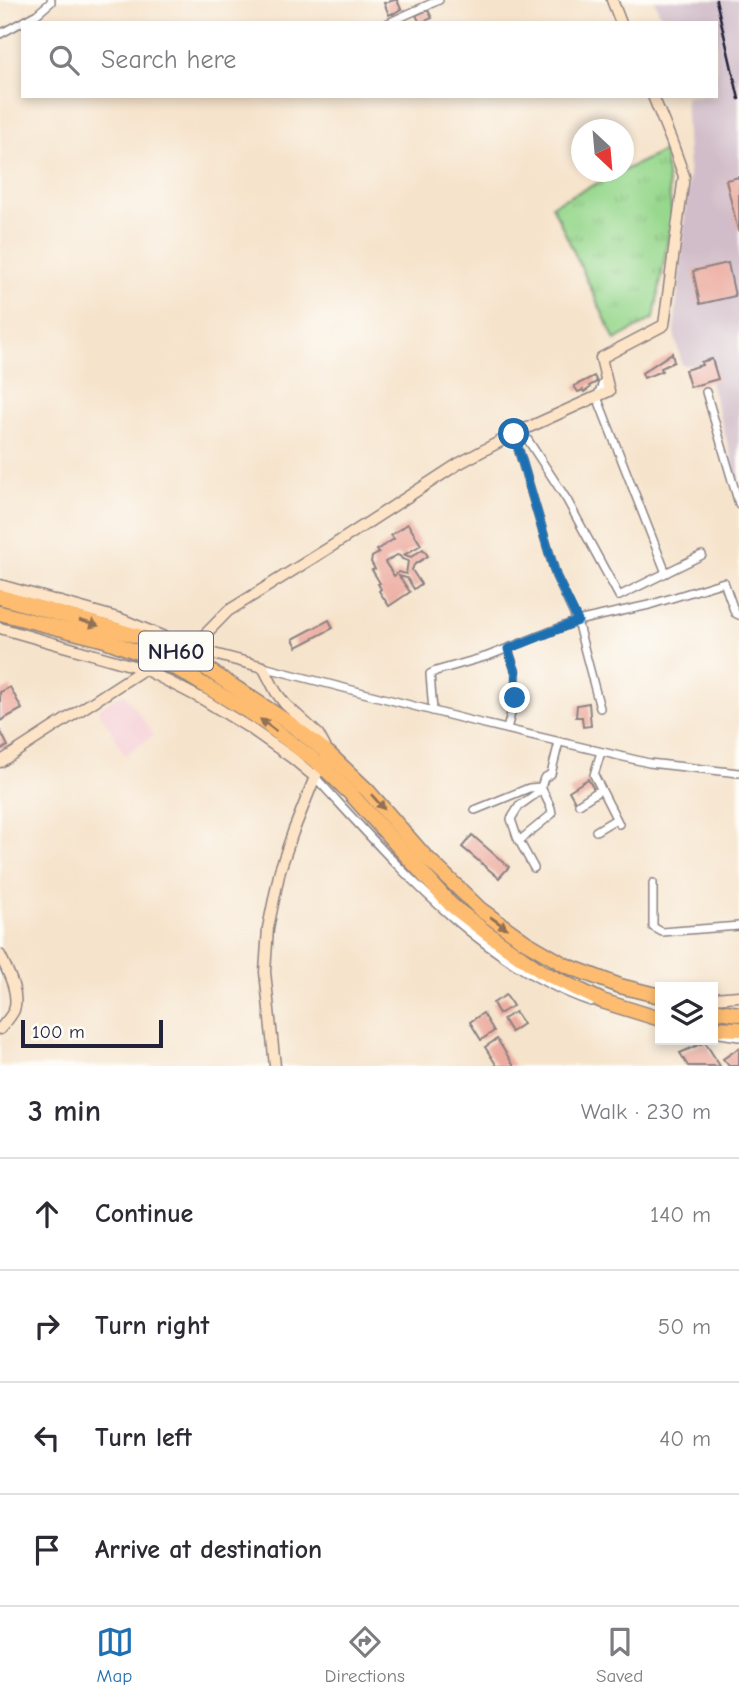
<!DOCTYPE html>
<meta charset="utf-8">
<style>
:root{--surface:#fff;--page:#f7f7f7;--text:#2b2b33;--muted:#7c7c81;--line:#e1e1e2;--accent:#1f6fb2}
body{margin:0;font-family:"Comic Neue",sans-serif;background:var(--page);color:var(--text)}
.controls{position:absolute;right:21px;bottom:21px;display:grid;overflow:hidden;border-radius:0px;box-shadow:0 4px 10px #0003}
.controls button{width:63px;height:63px;display:grid;place-items:center;padding:0;border:0;border-bottom:2px solid var(--line);background:var(--surface);color:var(--text);font:35px sans-serif}
.compass{position:absolute;left:571px;top:119px;width:63px;height:63px;border-radius:50%;background:var(--surface);box-shadow:0 4px 10px #0003;rotate:154deg}
.scale{position:absolute;left:21px;bottom:18px;width:142px;box-sizing:border-box;padding-left:7px;border:4px solid #22223b;border-top:0;font-size:19px;line-height:24px;white-space:nowrap;color:#22223b;-webkit-text-stroke:5px #fdfcf7;paint-order:stroke}
.stop{position:absolute;width:21px;height:21px;margin:-16px;border:5px solid #1f6fb2;border-radius:50%;background:#fff}
.stop.end{background:#1f6fb2;border-color:#fff;box-shadow:0 2px 7px #0008}
.list{margin:0;padding:0;list-style:none}
h2{display:flex;justify-content:space-between;align-items:center;height:91px;margin:0;padding:0 28px;font-size:30px}
h2 small{font-size:23px;font-weight:400;color:var(--muted)}
.list li{display:grid;grid-template-columns:46px 1fr auto;gap:21px;align-items:center;box-sizing:border-box;height:112px;padding:0 28px;border-top:2px solid var(--line)}
.list b{display:block;font-size:26px;white-space:nowrap}
.list em{font-size:23px;font-style:normal;color:var(--muted)}
.icon{flex:none;width:38px;height:38px;fill:none;stroke:currentColor;stroke-width:2;stroke-linecap:round;stroke-linejoin:round}
.map{position:relative;flex:none;width:739px;height:1066px;overflow:hidden}
.search{position:absolute;background:var(--surface);box-shadow:0 4px 10px #0003;left:21px;right:21px;top:21px;height:77px;display:flex;align-items:center;gap:18px;box-sizing:border-box;padding:0 24px;border-radius:0px;color:var(--muted);font-size:26px}
.sheet{height:539px;background:var(--surface)}
nav{display:flex;justify-content:space-around;align-items:center;box-sizing:border-box;height:98px;border-top:2px solid var(--line);background:var(--surface);font-size:19px;color:var(--muted)}
nav a{display:grid;justify-items:center;gap:4px}
nav .on{color:var(--accent)}
.map>svg:first-child{display:block}
.built{fill:#f6cfd6}
.industrial{fill:#d1bdc9}
.grass{fill:url(#grass-tufts);stroke:#5d7d64;stroke-width:2}
.building{fill:#edaca0;fill-rule:evenodd}
.lines{fill:none;stroke-linecap:round;stroke-linejoin:round}
.street-casing{stroke:#8c8283;stroke-width:10}
.secondary-casing{stroke:#8c8283;stroke-width:13}
.highway-casing{stroke:#8c8283;stroke-width:17}
.street{stroke:#fff;stroke-width:7}
.secondary{stroke:#fee4c6;stroke-width:10}
.highway{stroke:#fdbc70;stroke-width:14}
.rail{stroke:#22223b;stroke-width:2.5}
.oneway{fill:#906f56}
.route{stroke:#1f6fb2;stroke-width:9}
.labels{text-anchor:middle;dominant-baseline:central;stroke-width:7;stroke-linejoin:round;paint-order:stroke}
.shield{fill:#fdfcf7;stroke:#646373;stroke-width:2}
.shield-label{font-size:23px;font-weight:bold;fill:#22223b}
</style>
<div class="map">
<svg width="739" height="1066" viewBox="0 0 739 1066">
<defs>
<pattern id="grass-tufts" width="24" height="20" patternUnits="userSpaceOnUse" patternTransform="scale(1.75)"><rect width="24" height="20" fill="#98d88e"/><path d="M3 7l-1-3M5 7V3M7 7l1-3M15 17l-1-3M17 17v-4M19 17l1-3" fill="none" stroke="#83b97b"/></pattern>
</defs>
<rect width="100%" height="100%" fill="#fdfcf7"/>
<filter id="ink" filterUnits="userSpaceOnUse"><feTurbulence type="fractalNoise" baseFrequency=".0143" numOctaves="2"/><feDisplacementMap in="SourceGraphic" scale="14" xChannelSelector="R" yChannelSelector="G"/><feConvolveMatrix kernelMatrix="1 2 1 2 8 2 1 2 1" color-interpolation-filters="sRGB"/></filter>
<filter id="wash" filterUnits="userSpaceOnUse"><feTurbulence type="fractalNoise" baseFrequency=".00686" numOctaves="4" result="noise"/><feDisplacementMap in="SourceGraphic" scale="28" xChannelSelector="R" yChannelSelector="G"/><feGaussianBlur stdDeviation="1.57" result="paint"/><feColorMatrix in="noise" values="0 0 0 0 0 0 0 0 0 0 0 0 0 0 0 0 0 1.4 0 .05"/><feComposite in="paint" operator="in"/></filter>
<g filter="url(#wash)">
<rect width="100%" height="100%" fill="#f6e3cb"/>
<polygon class="built" points="124,693 154,735 125,755 98,709"/>
<polygon class="industrial" points="654,0 739,0 739,483 705,365 682,365 674,333 689,174 685,96 716,96 716,23 664,23"/>
<polygon class="grass" points="664,151 672,217 654,318 615,340 552,205"/>
<g id="blocks">
<g class="building">
<polygon points="395,0 397,0 401,9 393,14 393,13 389,15 384,3"/>
<polygon points="428,10 432,18 420,23 416,15"/>
<polygon points="739,177 739,231 738,231 726,180"/>
<polygon points="728,263 735,296 700,304 693,271"/>
<polygon points="672,353 674,362 661,368 662,371 644,378 642,373"/>
<polygon points="712,359 718,379 690,387 685,370 702,365 701,362"/>
<polygon points="594,376 597,382 589,386 590,388 584,392 583,390 578,392 574,386"/>
<path d="M408,524l13,21 -17,10 7,2 12,-8 5,7 -14,9 -2,5 9,14 -7,5 -7,-11 -8,-2 11,16 -21,14 -10,-15 2,-2 -3,-5 2,-1 -8,-13 3,-1 -4,-7 1,-5 7,-4 -2,-3 17,-11 -3,-4zM397,555l3,1 2,3 6,2 -2,13 -7,-2 -5,4 -9,-14z"/>
<polygon points="329,620 333,628 297,647 293,639"/>
<polygon points="10,687 22,709 0,721 0,692"/>
<polygon points="589,703 591,726 583,727 582,717 576,717 577,705"/>
<polygon points="0,730 8,746 0,750"/>
<polygon points="588,779 595,791 576,803 569,791"/>
<polygon points="472,835 509,867 499,878 462,847"/>
<polygon points="506,995 513,1006 499,1014 493,1003"/>
<polygon points="515,1012 523,1024 511,1032 503,1019"/>
<polygon points="483,1013 494,1031 481,1040 470,1022"/>
<polygon points="497,1039 514,1066 497,1066 485,1047"/>
<polygon points="705,1042 720,1066 688,1066 680,1053"/>
<polygon points="739,1048 739,1066 729,1066 723,1059"/>
</g>
</g>
</g>
<g filter="url(#ink)">
<use href="#blocks" fill-opacity="0" stroke="#8c8283" stroke-width="2"/>
<g class="lines">
<defs>
<g id="street">
<polyline points="388,23 439,0"/>
<polyline points="0,34 37,14 51,2 51,0"/>
<polyline points="605,378 597,397 666,573"/>
<polyline points="706,392 739,504"/>
<polyline points="522,431 567,500 619,596 702,555"/>
<polyline points="514,434 556,576 577,621 649,605 724,582 735,613 739,615"/>
<polyline points="263,667 468,720 649,763 739,773"/>
<polyline points="433,711 430,674 436,671 488,656 577,621 600,708"/>
<polyline points="507,729 515,698 516,673 508,649"/>
<polyline points="601,752 594,775 619,824"/>
<path d="M315,777c79,85 163,186 276,225"/>
<polyline points="579,804 600,790"/>
<polyline points="475,810 529,788 541,787 551,808 552,814 519,841"/>
<polyline points="596,831 616,819"/>
<polyline points="534,868 517,837 511,819 519,806 540,791 544,778 551,774 559,742"/>
<polyline points="653,883 653,927 662,932 739,926"/>
<polyline points="720,1034 739,1037"/>
</g>
<g id="secondary">
<polyline points="612,0 621,23"/>
<polyline points="0,585 121,619 191,648 263,667 276,692 285,704 318,734 329,754 315,777 293,832 280,870 268,928 265,972 275,1066"/>
<polyline points="0,628 144,669 204,700 251,729 292,758 315,777"/>
<polyline points="185,655 228,611 332,546 458,464 514,434 609,391 601,358 664,325 684,176 671,140 653,96"/>
<polyline points="0,762 144,669"/>
<path d="M0,955c7,15 20,38 14,55 -3,7 -9,13 -14,19"/>
<polyline points="713,998 739,996"/>
</g>
<g id="highway">
<polyline points="0,597 155,641 195,661 289,723 329,754 368,791 423,854 481,910 524,941 565,965 620,986 660,996"/>
<polyline points="0,613 105,640 148,656 181,671 257,717 322,766 351,794 451,905 487,933 542,972 602,1001 660,1019"/>
<polyline points="713,1010 739,1014"/>
<polyline points="713,1028 739,1029"/>
</g>
</defs>
<use href="#street" class="street-casing"/>
<use href="#secondary" class="secondary-casing"/>
<use href="#highway" class="highway-casing"/>
<use href="#street" class="street"/>
<use href="#secondary" class="secondary"/>
<use href="#highway" class="highway"/>
<polyline class="rail" points="716,0 739,99"/>
</g>
<defs><path id="oneway-solid" d="M-6-.8H1V-3.2L6.5 0L1 3.2V.8H-6Z" transform="scale(1.75)"/></defs>
<g class="oneway">
<use href="#oneway-solid" transform="translate(89 623) rotate(16)"/>
<use href="#oneway-solid" transform="translate(268 725) rotate(-143)"/>
<use href="#oneway-solid" transform="translate(378 802) rotate(49)"/>
<use href="#oneway-solid" transform="translate(499 923) rotate(35)"/>
</g>
</g>
<g class="lines" filter="url(#ink)">
<polyline class="route" points="514,434 556,576 578,621 508,649 516,673 515,698"/>
</g>
<g class="labels">
<rect class="shield" x="139" y="631.5" width="74" height="39" rx="5"/>
<g class="shield-label">
<text x="176" y="651">NH60</text>
</g>
</g>
</svg>
<div class="controls">
<button><svg class="icon" aria-label="layers" viewBox="0 0 24 24"><path d="M12 4l9 5-9 5-9-5zM3 14l9 5 9-5"/></svg></button>
</div>
<svg class="compass" viewBox="-18 -18 36 36"><path d="M0-13l5 13h-10z" fill="#e53935"/><path d="M0 13l5-13h-10z" fill="#7c7c81"/></svg>
<div class="scale">100 m</div>
<div class="stop" style="left:514px;top:434px"></div>
<div class="stop end" style="left:515px;top:698px"></div>
<div class="search"><svg class="icon" aria-label="search" viewBox="0 0 24 24"><circle cx="10" cy="10" r="6"/><path d="M15 15l6 6"/></svg>Search here</div>
</div>
<section class="sheet">
<h2>3 min<small>Walk · 230 m</small></h2>
<ul class="list">
<li><svg class="icon" aria-label="ahead" viewBox="0 0 24 24"><path d="M12 20V5M6 11l6-6 6 6"/></svg><div><b>Continue</b></div><em>140 m</em></li>
<li><svg class="icon" aria-label="right" viewBox="0 0 24 24"><path d="M7 20v-9h11M14 6l5 5-5 5"/></svg><div><b>Turn right</b></div><em>50 m</em></li>
<li><svg class="icon" aria-label="left" viewBox="0 0 24 24"><path d="M17 20v-9H6M10 6l-5 5 5 5"/></svg><div><b>Turn left</b></div><em>40 m</em></li>
<li><svg class="icon" aria-label="arrive" viewBox="0 0 24 24"><path d="M6 21V4h12l-3 4 3 4H6"/></svg><div><b>Arrive at destination</b></div></li>
</ul>
</section>
<nav>
<a class="on"><svg class="icon" aria-label="map" viewBox="0 0 24 24"><path d="M3 6l6-2 6 2 6-2v14l-6 2-6-2-6 2zM9 4v14M15 6v14"/></svg>Map</a>
<a><svg class="icon" aria-label="directions" viewBox="0 0 24 24"><path d="M12 3l9 9-9 9-9-9zM9 14v-3h6M13 9l2 2-2 2"/></svg>Directions</a>
<a><svg class="icon" aria-label="saved" viewBox="0 0 24 24"><path d="M7 4h10v16l-5-4-5 4z"/></svg>Saved</a>
</nav>
